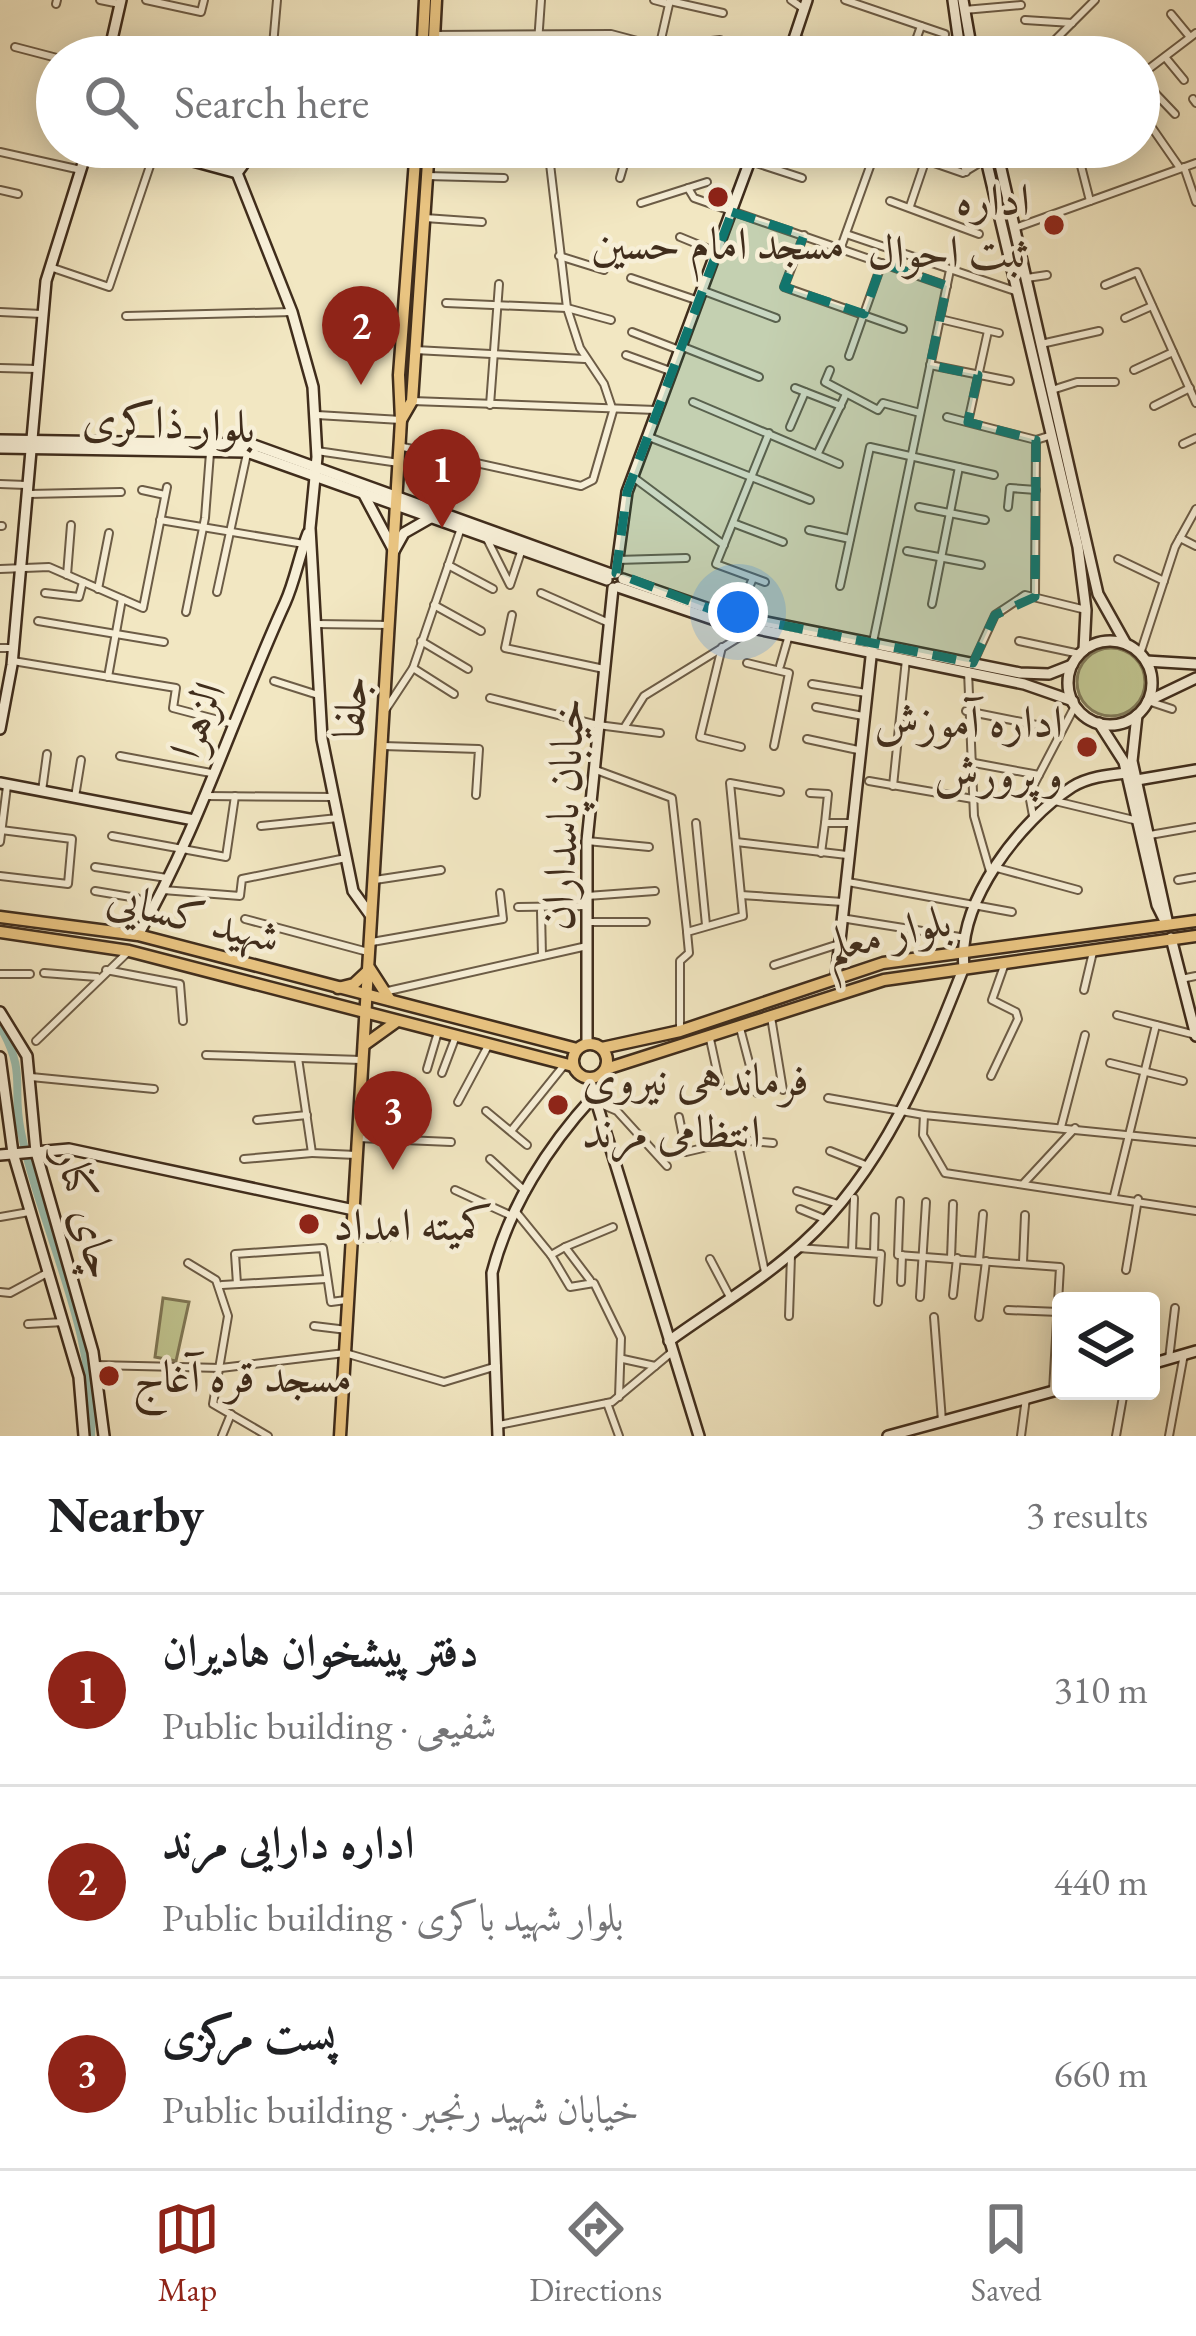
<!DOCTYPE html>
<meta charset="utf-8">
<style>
:root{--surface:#fff;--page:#f6f6f6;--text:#202124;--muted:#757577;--line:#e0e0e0;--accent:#8f2418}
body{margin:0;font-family:"EB Garamond",Amiri,serif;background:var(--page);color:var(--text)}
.controls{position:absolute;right:36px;bottom:36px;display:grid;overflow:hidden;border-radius:12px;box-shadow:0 6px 30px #0003}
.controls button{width:108px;height:108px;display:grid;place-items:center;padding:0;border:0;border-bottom:3px solid var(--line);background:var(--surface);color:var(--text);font:60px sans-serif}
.you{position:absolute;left:738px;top:612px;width:42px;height:42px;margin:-30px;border:9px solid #fff;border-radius:50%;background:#1a73e8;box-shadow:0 0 0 18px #1a73e833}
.badge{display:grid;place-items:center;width:78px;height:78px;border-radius:50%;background:var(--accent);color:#fff;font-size:39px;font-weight:700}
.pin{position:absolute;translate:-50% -99px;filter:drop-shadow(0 3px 6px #0008)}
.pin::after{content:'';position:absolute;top:63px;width:42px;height:36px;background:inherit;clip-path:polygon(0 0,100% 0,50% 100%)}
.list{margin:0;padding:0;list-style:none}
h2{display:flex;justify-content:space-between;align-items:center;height:156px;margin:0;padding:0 48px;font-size:51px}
h2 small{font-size:39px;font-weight:400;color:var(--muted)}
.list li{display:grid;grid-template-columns:78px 1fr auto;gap:36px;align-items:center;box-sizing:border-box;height:192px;padding:0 48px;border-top:3px solid var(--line)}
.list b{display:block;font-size:45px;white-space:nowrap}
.list p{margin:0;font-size:39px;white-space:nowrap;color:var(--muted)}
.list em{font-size:39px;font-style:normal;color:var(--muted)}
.icon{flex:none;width:66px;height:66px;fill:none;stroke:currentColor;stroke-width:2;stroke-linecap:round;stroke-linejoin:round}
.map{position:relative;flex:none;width:1196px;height:1436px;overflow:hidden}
.search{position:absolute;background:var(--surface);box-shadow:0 6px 30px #0003;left:36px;right:36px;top:36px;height:132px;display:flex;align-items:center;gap:30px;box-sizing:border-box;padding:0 42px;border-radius:66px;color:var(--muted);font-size:45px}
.sheet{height:732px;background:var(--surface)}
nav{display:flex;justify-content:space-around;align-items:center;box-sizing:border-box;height:168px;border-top:3px solid var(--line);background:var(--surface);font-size:33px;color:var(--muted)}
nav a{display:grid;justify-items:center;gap:6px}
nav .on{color:var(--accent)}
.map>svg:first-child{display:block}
.green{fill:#c0c48f;stroke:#807856;stroke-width:3}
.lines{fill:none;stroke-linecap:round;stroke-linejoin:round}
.canal{stroke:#9bc0b2;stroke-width:8}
.street-casing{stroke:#6c5c46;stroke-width:10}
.secondary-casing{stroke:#402d1c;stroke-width:14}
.primary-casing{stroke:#402d1c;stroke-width:15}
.street{stroke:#f7efd7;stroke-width:6}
.secondary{stroke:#f7efd7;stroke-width:9}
.primary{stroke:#e9c481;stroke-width:10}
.marked{fill:#0f766e;fill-opacity:0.2;stroke:#0f766e;stroke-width:9;stroke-dasharray:24 15;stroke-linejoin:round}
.poi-dot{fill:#8f2418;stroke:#f7efd7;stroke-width:4.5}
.labels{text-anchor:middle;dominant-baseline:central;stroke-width:9;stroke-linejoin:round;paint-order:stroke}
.poi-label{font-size:45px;fill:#402d1c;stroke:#f7efd7;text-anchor:start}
.street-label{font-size:45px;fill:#402d1c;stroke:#f7efd7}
</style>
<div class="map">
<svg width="1196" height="1436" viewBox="0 0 1196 1436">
<rect width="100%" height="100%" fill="#f2e7c2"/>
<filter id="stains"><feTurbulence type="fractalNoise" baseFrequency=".00167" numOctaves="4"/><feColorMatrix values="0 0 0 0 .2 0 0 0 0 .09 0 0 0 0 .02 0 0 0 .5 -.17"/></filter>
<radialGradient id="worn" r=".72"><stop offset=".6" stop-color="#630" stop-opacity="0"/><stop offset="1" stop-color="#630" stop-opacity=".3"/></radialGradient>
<g class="green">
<circle cx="1111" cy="682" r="34"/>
<polygon points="163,1298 189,1302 176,1361 155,1357"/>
</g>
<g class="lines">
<path class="canal" d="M0,1026c28,50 11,58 21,106 21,101 76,199 70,304"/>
<defs>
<g id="street">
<polyline points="100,0 120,4"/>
<polyline points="146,0 201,12 204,0"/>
<polyline points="654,0 669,4"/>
<polyline points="791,0 804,9"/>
<polyline points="845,0 945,34 943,57"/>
<polyline points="670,1 723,13"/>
<polyline points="56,4 57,0"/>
<polyline points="964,10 1021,5"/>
<polyline points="1171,14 1190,37"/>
<polyline points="1025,20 1072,23"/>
<polyline points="434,35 611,34 660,47 720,40 754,57"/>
<polyline points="795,38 845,57"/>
<polyline points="15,47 57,58"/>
<polyline points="912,51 930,57"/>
<polyline points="272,57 277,0"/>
<polyline points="537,57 541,0"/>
<polyline points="657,57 670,0"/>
<polyline points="910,57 921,26"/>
<polyline points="1006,57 1007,46"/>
<polyline points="1038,57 1095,0"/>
<polyline points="1165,57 1184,80"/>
<polyline points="1154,92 1175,114"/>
<polyline points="1139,97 1154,92 1142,74 1196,33"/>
<polyline points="1193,99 1196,103"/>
<polyline points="1139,109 1180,168"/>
<polyline points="813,147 841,162"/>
<polyline points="888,147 963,173 986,159"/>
<polyline points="959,147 966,172"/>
<polyline points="0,152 81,170"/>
<polyline points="750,161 802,178"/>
<polyline points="1080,162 1090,201"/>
<polyline points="1184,167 1196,202"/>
<polyline points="427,176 504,178"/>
<polyline points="620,178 629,147"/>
<polyline points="688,188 694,198 947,286"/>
<polyline points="0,190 18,194"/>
<polyline points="890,201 979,234"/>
<polyline points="641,203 707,182"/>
<polyline points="910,206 930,147"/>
<polyline points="425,218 482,222"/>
<polyline points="1015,228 1196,163"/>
<polyline points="846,234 1015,291"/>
<polyline points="804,235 784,287 903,329"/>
<polyline points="680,237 714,251"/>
<polyline points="841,247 877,147"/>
<polyline points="559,256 604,270"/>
<polyline points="50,267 109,287 155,151"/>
<polyline points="631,278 699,301"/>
<polyline points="1027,278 1047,275"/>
<polyline points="1105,285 1137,272 1196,403"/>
<polyline points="704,291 776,318"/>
<polyline points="446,303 567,308 611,320"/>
<polyline points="0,312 42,314"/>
<polyline points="126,316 292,312"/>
<polyline points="1125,318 1152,306"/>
<polyline points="940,319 999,333"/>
<polyline points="632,332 679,350"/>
<polyline points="1041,344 1099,331"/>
<polyline points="683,347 759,377"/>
<polyline points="415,350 585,359"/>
<polyline points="626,355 673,372"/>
<polyline points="849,356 882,263"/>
<polyline points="930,365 1010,381"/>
<polyline points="0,368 37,369"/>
<polyline points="830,370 825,382 878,410 883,403 920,413"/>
<polyline points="1134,370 1173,352"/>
<polyline points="795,388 841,406"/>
<polyline points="1052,390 1077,382 1115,382"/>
<polyline points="412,401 656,410"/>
<polyline points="693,402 839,464"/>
<polyline points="490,405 499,284"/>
<polyline points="1154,406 1190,388"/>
<polyline points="317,415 401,420"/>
<polyline points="947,417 1036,440"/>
<polyline points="968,422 988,331"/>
<polyline points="790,427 805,392"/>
<polyline points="649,437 810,500"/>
<polyline points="1183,444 1196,438"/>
<polyline points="403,447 581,486 593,480 613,411 604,384 580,348 567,308 548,147"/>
<polyline points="317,451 399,463"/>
<polyline points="818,453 846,394"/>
<polyline points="633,477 724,545"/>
<polyline points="0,484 26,485"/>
<polyline points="142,490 165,495"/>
<polyline points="29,494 121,492"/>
<polyline points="919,507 985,520"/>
<polyline points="1008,507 1010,488 1036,490"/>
<polyline points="160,520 304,544"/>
<polyline points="733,523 783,542"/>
<polyline points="0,526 2,526"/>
<polyline points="809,530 850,539"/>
<polyline points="486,537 510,585 522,549"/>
<polyline points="1180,538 1196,546"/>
<polyline points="907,551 981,565"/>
<polyline points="1118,559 1164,581"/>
<polyline points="617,560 686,558"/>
<polyline points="448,565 493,589"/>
<polyline points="0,569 49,567 143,608 167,487"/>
<polyline points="67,575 71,525"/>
<polyline points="765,582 716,564 769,433"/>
<polyline points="840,586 870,447 994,475"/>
<polyline points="98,589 109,533"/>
<polyline points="217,592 248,449"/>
<polyline points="45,593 79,597 83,582"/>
<polyline points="541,593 609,623"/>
<polyline points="1035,597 1036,440 1052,435"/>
<polyline points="932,604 959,467"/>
<polyline points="434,605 481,631"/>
<polyline points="186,612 205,518 210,453"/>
<polyline points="512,615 505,648 604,669"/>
<polyline points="737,616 753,578"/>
<polyline points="38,621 164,642"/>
<polyline points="316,624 390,625"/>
<polyline points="421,641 468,669"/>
<polyline points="1019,641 1080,654"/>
<polyline points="873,642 950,270"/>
<polyline points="722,647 700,737 741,747"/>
<polyline points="0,648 13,648"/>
<polyline points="1140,654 1175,547 1196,509"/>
<polyline points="13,661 176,688 173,708 230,723"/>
<polyline points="747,663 789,673 774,746"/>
<polyline points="973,663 995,615 1025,595 1086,610"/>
<polyline points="780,666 789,635"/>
<polyline points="413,668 454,694"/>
<polyline points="968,671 974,816 991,875"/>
<polyline points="108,677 122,599"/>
<polyline points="274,681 318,695"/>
<polyline points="812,684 866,693"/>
<polyline points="490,698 598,725 660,733"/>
<polyline points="1151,702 1172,709"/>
<polyline points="816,707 863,716"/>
<polyline points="386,709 413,668 461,528"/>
<polyline points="966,711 1062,730"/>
<polyline points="624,728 644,696 751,630"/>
<polyline points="807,739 858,750"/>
<polyline points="383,746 479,749 476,795"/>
<polyline points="120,756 211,773"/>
<polyline points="969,762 1039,775"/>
<polyline points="596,770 672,798 687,931"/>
<polyline points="869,781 973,799"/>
<polyline points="893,786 906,659"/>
<polyline points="42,791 47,754"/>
<polyline points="810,793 828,794 825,823 850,823"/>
<polyline points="206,796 334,797"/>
<polyline points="75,797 81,760"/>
<polyline points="1055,801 1138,821"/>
<polyline points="1033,816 1029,794 1075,706"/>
<polyline points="696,823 706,925"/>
<polyline points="261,826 338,818"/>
<polyline points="1150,835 1196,827"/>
<polyline points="112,836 226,857 235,796"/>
<polyline points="587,841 649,847"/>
<polyline points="0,842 7,786"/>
<polyline points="736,842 847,855"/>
<polyline points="821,853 825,823"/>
<polyline points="95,867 167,878"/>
<polyline points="997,868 1078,890"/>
<polyline points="0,876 68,884 72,839 1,830"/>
<polyline points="375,880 441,870"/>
<polyline points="1178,880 1196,877"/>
<polyline points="848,882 1012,912"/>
<polyline points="163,890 240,896 242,879 346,858"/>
<polyline points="95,891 137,898 152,911"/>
<polyline points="741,895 843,902"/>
<polyline points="587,896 655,891"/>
<polyline points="518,907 586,906"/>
<polyline points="541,911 542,956"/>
<polyline points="841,918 966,938"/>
<polyline points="245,919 368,952"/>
<polyline points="587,922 646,922"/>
<polyline points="372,942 503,919 500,893"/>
<polyline points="774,965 839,944"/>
<polyline points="106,970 180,984 183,1021"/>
<polyline points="44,973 97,977"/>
<polyline points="0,974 30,974"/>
<polyline points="1181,979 1196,976"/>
<polyline points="1084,990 1093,952"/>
<polyline points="388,991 587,946"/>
<polyline points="1117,1015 1196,1035"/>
<polyline points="771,1017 783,1090"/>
<polyline points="740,1028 757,1093"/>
<polyline points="680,1031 680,961 689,953 687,932 743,916 730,783 780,792"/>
<polyline points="710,1039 720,1085"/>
<polyline points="36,1041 128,952"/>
<polyline points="206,1055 361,1060"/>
<polyline points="298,1058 312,1153 356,1155"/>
<polyline points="1110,1063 1183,1081"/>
<polyline points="427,1069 438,1032"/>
<polyline points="442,1073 456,1036"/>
<polyline points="991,1076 1018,1019 1016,1012 992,1000 1004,966"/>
<polyline points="31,1077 154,1089"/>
<polyline points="363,1089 392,1089"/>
<polyline points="828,1098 924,1115 1196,1142"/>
<polyline points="458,1102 489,1044"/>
<polyline points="598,1103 617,1111 667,1166"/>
<polyline points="486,1111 527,1145"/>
<polyline points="924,1115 923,1135 945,1173 1196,1211"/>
<polyline points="679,1117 686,1152 737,1140 773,1143"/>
<polyline points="413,1119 413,1140"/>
<polyline points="257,1120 307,1115"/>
<polyline points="1061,1127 1085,1035"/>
<polyline points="511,1131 565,1064"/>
<polyline points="358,1138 451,1142"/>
<polyline points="737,1140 765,1272"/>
<polyline points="830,1151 868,1166"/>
<polyline points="244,1159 312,1153"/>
<polyline points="490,1159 526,1192"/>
<polyline points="1024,1183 1075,1128"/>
<polyline points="455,1190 512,1216"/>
<polyline points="797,1191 838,1204"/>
<polyline points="1114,1196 1156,1025"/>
<polyline points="900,1201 898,1255 1060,1267 1053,1391"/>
<polyline points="800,1209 827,1220"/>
<polyline points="516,1212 551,1255"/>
<polyline points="0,1217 29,1212"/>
<polyline points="352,1238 388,1237"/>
<polyline points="565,1247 613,1227"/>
<polyline points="798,1248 881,1254 878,1302"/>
<polyline points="852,1251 854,1198"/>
<polyline points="874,1253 875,1217"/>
<polyline points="951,1258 953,1204"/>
<polyline points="710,1259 730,1297"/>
<polyline points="979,1260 983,1214"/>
<polyline points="1023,1262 1025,1215"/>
<polyline points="188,1263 216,1280 228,1316 213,1404 268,1436"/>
<polyline points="1126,1270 1138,1199"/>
<polyline points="70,1272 94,1265"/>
<polyline points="590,1280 565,1247 551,1255 570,1287 594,1283 621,1338 619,1397"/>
<polyline points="901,1282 902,1255"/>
<polyline points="237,1284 235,1254 323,1248 331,1302 346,1300"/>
<polyline points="222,1285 326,1279"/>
<polyline points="0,1292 10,1293 47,1273"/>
<polyline points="953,1295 957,1258"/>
<polyline points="920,1297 926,1202"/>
<polyline points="1008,1310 1059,1312"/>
<polyline points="789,1316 791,1256"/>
<polyline points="934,1317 942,1421"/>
<polyline points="979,1317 986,1261"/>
<polyline points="28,1324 64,1322"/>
<polyline points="314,1326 347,1330"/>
<polyline points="623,1359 655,1366"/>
<polyline points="1169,1359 1175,1308"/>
<polyline points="96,1365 221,1368 345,1353 444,1382 497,1366"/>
<polyline points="607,1403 619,1436"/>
<polyline points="499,1425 612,1402 672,1352"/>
<polyline points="222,1436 231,1414"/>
<polyline points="1021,1436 1026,1398"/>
<polyline points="1116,1436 1124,1391"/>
<polyline points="1169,1436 1184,1354"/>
</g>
<g id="secondary">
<polyline points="953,0 961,57"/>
<polyline points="963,0 973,57"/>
<polyline points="108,57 121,0"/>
<polyline points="788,57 807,0"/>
<polyline points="141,147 237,173"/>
<polyline points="256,147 237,173 292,312 313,387 317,457 310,528 322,739 353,891 371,916"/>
<polyline points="983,147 1078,547 1086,610 1084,650"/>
<polyline points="996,147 1098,594 1126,644"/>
<polyline points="0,440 251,444 611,574"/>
<polyline points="0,448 247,452 607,580"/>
<polyline points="363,493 394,551 404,533 432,517"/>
<polyline points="616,573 627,492 755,147"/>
<polyline points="623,579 721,613 1020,673 1049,674 1072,665"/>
<polyline points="618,587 718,621 1024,684 1073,701"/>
<circle cx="1110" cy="683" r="42"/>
<polyline points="1146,661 1196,664"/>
<polyline points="1148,701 1196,678"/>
<polyline points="1137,715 1132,761 1167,920"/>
<polyline points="1099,723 1124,762 1157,905 1167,925"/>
<polyline points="0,729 12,665 46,281 88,147"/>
<polyline points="1137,780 1196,770"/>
<polyline points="0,783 194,820"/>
<path d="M138,935c60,-104 97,-223 147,-332 10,-22 14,-47 23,-70"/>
<polyline points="1171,938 1196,1036"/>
<polyline points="836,977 872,648"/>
<polyline points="0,1012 27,1056 36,1152 93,1352 104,1436"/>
<polyline points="587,1044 587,841 613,588"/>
<polyline points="0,1057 13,1153 79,1377 84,1436"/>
<polyline points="589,1078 699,1436"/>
<polyline points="0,1155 69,1149 354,1210"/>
<path d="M669,1341c44,-32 94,-61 134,-98 80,-73 122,-177 161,-276 -7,-65 56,-146 108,-180 16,-10 36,-12 54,-14"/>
<polyline points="1151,1364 1196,1351"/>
<path d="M498,1436l-6,-163c17,-66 56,-127 101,-176"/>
<polyline points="888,1436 1061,1389"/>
</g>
<g id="primary">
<polyline points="422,57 425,0"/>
<polyline points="433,57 436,0"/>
<polyline points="416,147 399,375 401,420 412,401 429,147"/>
<polyline points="0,917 138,935 577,1049"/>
<polyline points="0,932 129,951 573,1066"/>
<polyline points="338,988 354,984 370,969 390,1000"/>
<circle cx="590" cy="1061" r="17"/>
<polyline points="364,1045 396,1022"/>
<polyline points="602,1048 680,1031 883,963 1196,921"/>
<polyline points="606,1069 884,980 1196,936"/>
<polyline points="340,1436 401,420"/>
</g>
</defs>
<use href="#street" class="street-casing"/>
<use href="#secondary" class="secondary-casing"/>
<use href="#primary" class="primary-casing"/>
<use href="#street" class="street"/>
<use href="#secondary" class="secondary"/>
<use href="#primary" class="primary"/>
</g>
<path class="marked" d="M732,212l72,23 -20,52 80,27 18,-51 65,23 -17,79 48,10 -10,47 68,18 -1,157 -40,18 -22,48 -252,-50 -105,-40 11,-81z"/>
<g class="poi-dot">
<circle cx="718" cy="197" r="12"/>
<circle cx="1054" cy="225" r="12"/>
<circle cx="1087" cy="747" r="12"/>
<circle cx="558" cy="1105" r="12"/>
<circle cx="309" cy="1224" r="12"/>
<circle cx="109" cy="1376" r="12"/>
</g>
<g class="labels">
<g class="poi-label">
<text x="1030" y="199" text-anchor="end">اداره<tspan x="1030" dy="52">ثبت احوال</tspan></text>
<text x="718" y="243" text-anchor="middle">مسجد امام حسین</text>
<text x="1063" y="721" text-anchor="end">اداره آموزش<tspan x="1063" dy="52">و پرورش</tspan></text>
<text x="582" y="1079">فرماندهی نیروی<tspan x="582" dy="52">انتظامی مرند</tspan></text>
<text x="333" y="1224">کمیته امداد</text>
<text x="133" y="1376">مسجد قره آغاج</text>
</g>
<g class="street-label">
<text transform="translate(169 422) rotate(3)">بلوار ذاکری</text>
<text transform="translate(349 707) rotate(-87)">جلفا</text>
<text transform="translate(197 720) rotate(-68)">الزهرا</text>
<text transform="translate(562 814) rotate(-87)">خیابان پاسداران</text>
<text transform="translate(194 916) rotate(14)">شهید کسایی</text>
<text transform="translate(888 932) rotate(-12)">بلوار معلم</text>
<text transform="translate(88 1212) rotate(75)">چای کنار</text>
</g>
</g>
<rect width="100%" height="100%" filter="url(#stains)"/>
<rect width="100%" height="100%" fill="url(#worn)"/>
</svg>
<div class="controls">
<button><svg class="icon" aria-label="layers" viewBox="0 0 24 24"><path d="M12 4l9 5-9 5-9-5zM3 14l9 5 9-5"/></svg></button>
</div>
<div class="you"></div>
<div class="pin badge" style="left:442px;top:528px">1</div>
<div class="pin badge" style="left:361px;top:385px">2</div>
<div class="pin badge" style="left:393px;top:1170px">3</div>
<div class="search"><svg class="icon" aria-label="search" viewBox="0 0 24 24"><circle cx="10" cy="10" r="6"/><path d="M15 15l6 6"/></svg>Search here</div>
</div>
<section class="sheet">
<h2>Nearby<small>3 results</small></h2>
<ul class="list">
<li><span class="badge">1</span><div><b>دفتر پیشخوان هادیران</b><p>Public building · شفیعی</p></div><em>310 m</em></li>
<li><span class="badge">2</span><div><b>اداره دارایی مرند</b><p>Public building · بلوار شهید باکری</p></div><em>440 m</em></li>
<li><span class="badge">3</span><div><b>پست مرکزی</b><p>Public building · خیابان شهید رنجبر</p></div><em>660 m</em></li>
</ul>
</section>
<nav>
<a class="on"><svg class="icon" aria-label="map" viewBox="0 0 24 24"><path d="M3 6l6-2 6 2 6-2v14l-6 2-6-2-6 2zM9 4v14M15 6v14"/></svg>Map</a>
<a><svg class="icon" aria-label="directions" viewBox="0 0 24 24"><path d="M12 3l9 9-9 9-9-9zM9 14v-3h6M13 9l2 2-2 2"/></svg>Directions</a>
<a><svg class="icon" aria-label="saved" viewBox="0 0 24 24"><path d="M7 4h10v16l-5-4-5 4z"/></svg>Saved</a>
</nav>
